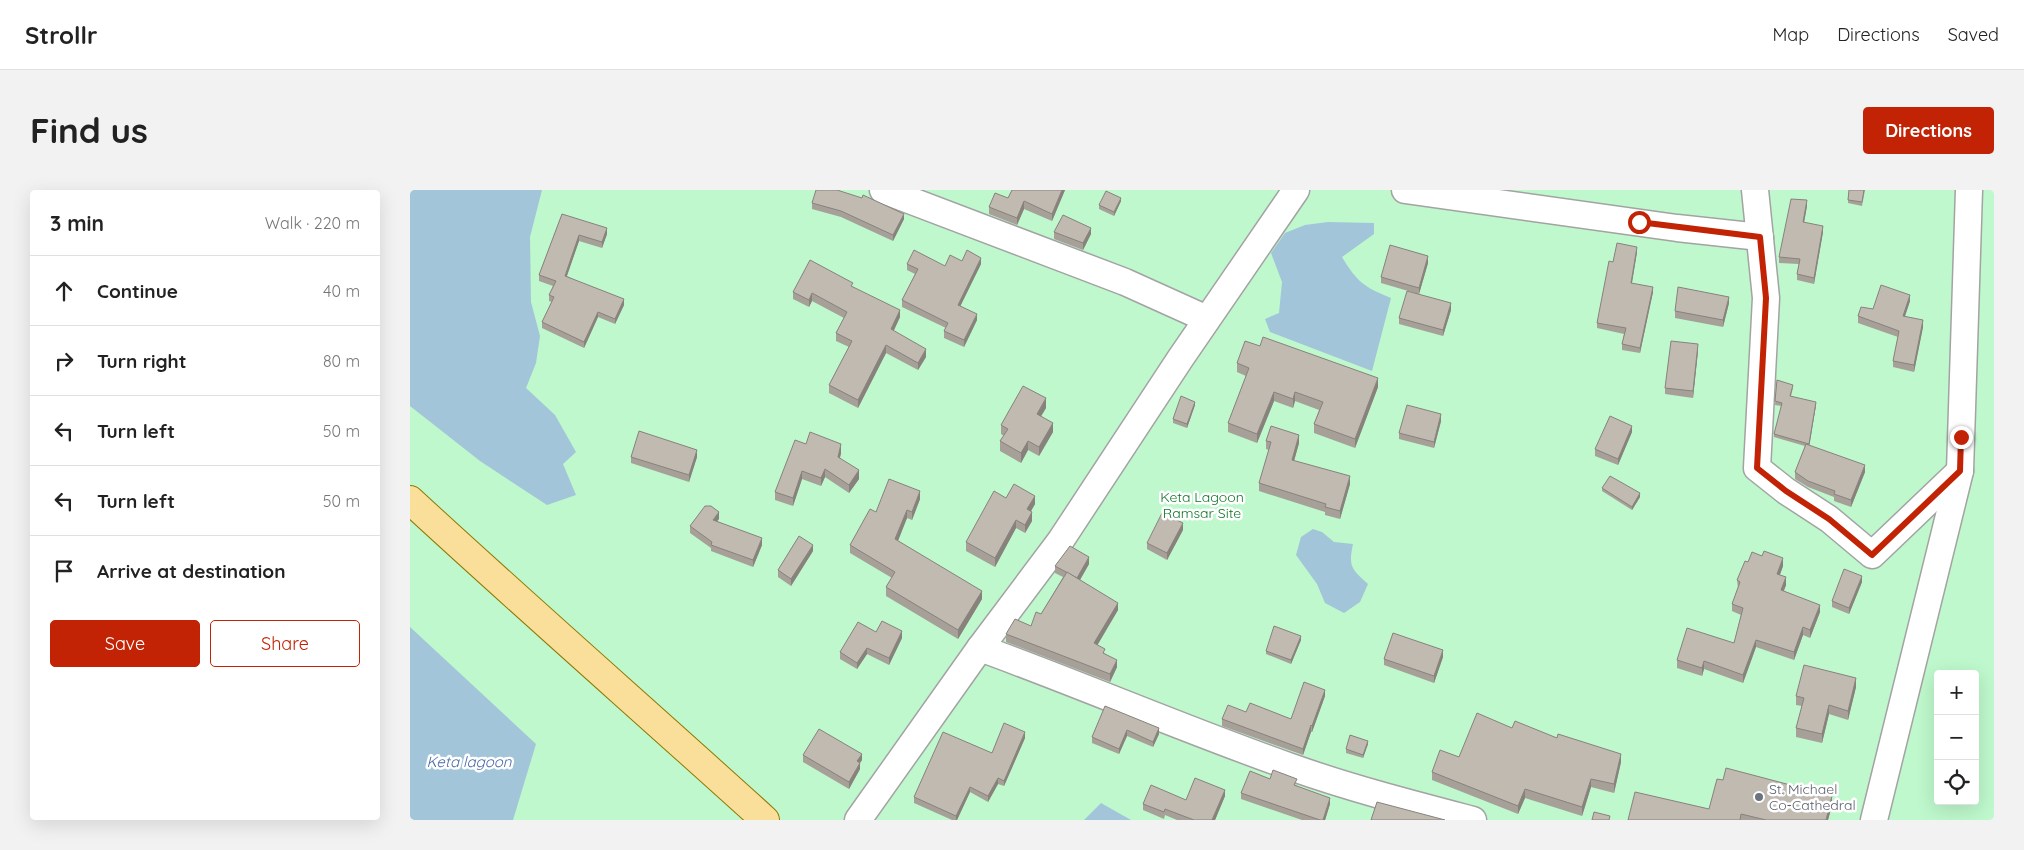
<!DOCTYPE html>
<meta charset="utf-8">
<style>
:root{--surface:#fff;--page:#f2f2f2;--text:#222;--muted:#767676;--line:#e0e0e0;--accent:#c32305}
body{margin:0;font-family:Quicksand,sans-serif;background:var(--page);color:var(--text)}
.controls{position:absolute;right:15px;bottom:15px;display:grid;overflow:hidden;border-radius:5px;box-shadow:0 5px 20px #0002}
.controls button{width:45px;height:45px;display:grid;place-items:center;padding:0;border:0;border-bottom:1px solid var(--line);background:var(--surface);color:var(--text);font:25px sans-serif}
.stop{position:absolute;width:15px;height:15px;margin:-11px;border:4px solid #c32305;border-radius:50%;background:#fff}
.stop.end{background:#c32305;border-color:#fff;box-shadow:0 1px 5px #0008}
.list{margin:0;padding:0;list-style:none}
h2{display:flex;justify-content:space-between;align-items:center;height:65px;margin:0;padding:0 20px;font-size:21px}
h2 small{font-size:16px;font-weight:400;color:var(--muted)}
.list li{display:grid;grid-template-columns:32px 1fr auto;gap:15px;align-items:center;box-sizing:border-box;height:70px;padding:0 20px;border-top:1px solid var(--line)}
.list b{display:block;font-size:19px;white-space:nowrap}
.list em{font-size:16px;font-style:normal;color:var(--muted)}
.actions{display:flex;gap:10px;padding:15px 20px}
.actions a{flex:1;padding:11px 0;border:1px solid var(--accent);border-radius:5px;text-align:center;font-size:18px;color:var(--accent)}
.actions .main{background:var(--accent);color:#fff}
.icon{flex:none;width:28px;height:28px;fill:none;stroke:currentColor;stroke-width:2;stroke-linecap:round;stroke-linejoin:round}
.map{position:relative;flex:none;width:1584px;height:630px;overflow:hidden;border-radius:5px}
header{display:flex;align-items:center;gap:30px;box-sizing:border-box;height:70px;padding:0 25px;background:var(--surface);border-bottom:1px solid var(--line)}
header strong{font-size:24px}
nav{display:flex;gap:28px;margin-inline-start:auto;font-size:18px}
.intro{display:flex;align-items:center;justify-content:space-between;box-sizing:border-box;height:120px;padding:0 30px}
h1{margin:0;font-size:35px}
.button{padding:12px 22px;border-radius:5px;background:var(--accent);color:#fff;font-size:18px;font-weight:700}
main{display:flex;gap:30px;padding:0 30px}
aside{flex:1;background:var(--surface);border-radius:5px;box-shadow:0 5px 20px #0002}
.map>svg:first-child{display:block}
.park{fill:#bef8cc;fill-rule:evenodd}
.water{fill:#a2c5da}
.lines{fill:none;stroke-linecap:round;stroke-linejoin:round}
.minor-casing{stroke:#a3a3a3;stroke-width:29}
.major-casing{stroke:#907803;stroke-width:30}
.minor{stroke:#fff;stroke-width:26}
.major{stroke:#f9df9a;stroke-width:28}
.wall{fill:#a6a098}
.shaded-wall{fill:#87827c}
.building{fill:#c1bab1;stroke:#87827c}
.route{stroke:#c32305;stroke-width:6}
.worship-dot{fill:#6b7280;stroke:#fff;stroke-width:2}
.labels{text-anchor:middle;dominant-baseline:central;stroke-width:5;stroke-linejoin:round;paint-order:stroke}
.park-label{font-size:14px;fill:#0e7627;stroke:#fff}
.worship-label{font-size:14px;fill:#5b616d;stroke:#fff;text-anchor:start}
.water-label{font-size:15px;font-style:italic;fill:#4b6ba8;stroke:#fff}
</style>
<header>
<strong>Strollr</strong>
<nav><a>Map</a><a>Directions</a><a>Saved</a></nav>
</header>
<div class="intro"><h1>Find us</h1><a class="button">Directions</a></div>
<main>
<aside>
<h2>3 min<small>Walk · 220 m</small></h2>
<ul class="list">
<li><svg class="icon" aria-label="ahead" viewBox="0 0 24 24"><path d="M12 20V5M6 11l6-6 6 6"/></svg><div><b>Continue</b></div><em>40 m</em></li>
<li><svg class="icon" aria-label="right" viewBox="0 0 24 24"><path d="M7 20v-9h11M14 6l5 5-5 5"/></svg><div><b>Turn right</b></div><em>80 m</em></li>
<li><svg class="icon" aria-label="left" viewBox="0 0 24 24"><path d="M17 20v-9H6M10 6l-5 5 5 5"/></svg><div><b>Turn left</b></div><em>50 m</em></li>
<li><svg class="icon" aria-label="left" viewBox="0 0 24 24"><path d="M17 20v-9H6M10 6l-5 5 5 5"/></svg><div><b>Turn left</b></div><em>50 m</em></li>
<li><svg class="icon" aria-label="arrive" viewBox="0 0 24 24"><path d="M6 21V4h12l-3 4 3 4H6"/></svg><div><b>Arrive at destination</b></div></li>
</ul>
<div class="actions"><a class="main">Save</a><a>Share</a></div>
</aside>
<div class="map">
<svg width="1584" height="630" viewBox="0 0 1584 630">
<rect width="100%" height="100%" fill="#edebe1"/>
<path class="park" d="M0,0h1584v630h-1584zM1528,484h37v127h-37z"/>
<g class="water">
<polygon points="0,0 132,0 120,47 121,112 130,146 126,173 116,198 145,225 166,262 153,274 166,305 137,315 70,271 0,216"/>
<path d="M918,32l46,1v11l-32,23c15,25 22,30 49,41l-19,73 -102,-39 -5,-13 14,-6 3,-31 -11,-29 14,-20 20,-8z"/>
<path d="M903,339l9,3 12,10 19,2c-5,23 -1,25 15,40l-8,18 -16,11 -19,-10 -8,-19 -21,-29 5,-18z"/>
<polygon points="0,437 126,554 103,630 0,630"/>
<polygon points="691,613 721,630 674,630"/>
</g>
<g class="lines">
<defs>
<g id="minor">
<polyline points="473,0 715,92 797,129"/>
<polyline points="995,0 1267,38 1350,47"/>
<polyline points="1345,0 1356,108 1347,278 1376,301 1419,329 1462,365 1550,281"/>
<path d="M570,458c104,38 206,82 311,119 59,21 121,37 182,53"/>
<polyline points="448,630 570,458 651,350 770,169 886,0"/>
<polyline points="1464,630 1550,281 1559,0"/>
</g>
<path id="major" d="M0,310c117,108 237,213 355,320"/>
</defs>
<use href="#minor" class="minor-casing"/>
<use href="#major" class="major-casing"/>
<use href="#minor" class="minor"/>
<use href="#major" class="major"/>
</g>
<g class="wall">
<polygon points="602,0 655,0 642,31 614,19 607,35 579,24 579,17 598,8"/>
<polygon points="1439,0 1455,0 1452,16 1438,13"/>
<polygon points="711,11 704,26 689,19 689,15"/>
<polygon points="402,13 494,29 483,51 431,27 402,19"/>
<polygon points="1397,16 1394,33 1413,42 1404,94 1387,90 1387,84 1389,74 1369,73 1369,67"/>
<polygon points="152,24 197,44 192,58 169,51 157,86 214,115 205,134 188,127 174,158 132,138 132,132 142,112 139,111 139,105 143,96 129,91 129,85"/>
<polygon points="644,42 681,44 673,60 644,49"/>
<polygon points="1227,62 1222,93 1243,102 1230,163 1212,160 1212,154 1214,144 1187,138 1187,133 1203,72"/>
<polygon points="552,71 571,74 550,116 567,130 554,157 534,148 534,141 536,138 492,117 492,110 505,84 497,80 497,74 535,76"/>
<polygon points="1018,73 1009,104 1041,120 1033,146 989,134 989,128 1005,103 971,93 971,87"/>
<polygon points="443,97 490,127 483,141 516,167 508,180 476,163 448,218 419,203 419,195 439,157 426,151 426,143 434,128 402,111 399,117 383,109 383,102"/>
<polygon points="1500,111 1495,126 1513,137 1504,182 1483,177 1483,171 1488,147 1448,133 1448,126 1463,119"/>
<polygon points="1319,113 1313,137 1265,128 1265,121"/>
<polygon points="1288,161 1283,208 1255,204 1255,198"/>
<polygon points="827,173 968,197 945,258 904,243 904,234 909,220 885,211 883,218 864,211 847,253 818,242 818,233 836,186 827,182"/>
<polygon points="1367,190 1383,198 1381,206 1406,215 1399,255 1455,282 1441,317 1424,311 1424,307 1398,297 1385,289 1385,282 1395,256 1364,247 1364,244 1372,216 1365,215"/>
<polygon points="785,215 777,238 763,233 763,229"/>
<polygon points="636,218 631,226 643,242 629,266 618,260 611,273 590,261 590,251 594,246 591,244 591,235"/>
<polygon points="1031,231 1024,258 989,249 989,243"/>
<polygon points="1222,242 1208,275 1185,266 1185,259"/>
<polygon points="856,251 889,253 884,271 940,294 930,329 915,325 915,322 849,301 849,293 859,260 856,259"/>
<polygon points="396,254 431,263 430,268 449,289 439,303 415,287 411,296 392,289 383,316 365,310 365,302"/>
<polygon points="221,267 287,267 279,292 221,273"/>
<polygon points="1192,298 1230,307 1222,320 1192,301"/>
<polygon points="596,308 625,314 621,321 622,331 615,343 606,338 585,377 556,361 556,352"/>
<polygon points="510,309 502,330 497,328 488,351 572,409 548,449 476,406 476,397 482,388 440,363 440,355 466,322"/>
<polygon points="309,329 307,331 352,355 343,377 301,361 301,358 280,343 280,336"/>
<polygon points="773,340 757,370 737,359 737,353"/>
<polygon points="403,361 381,396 368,387 368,380"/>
<polygon points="1338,372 1373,376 1370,385 1376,395 1374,401 1410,422 1400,448 1393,445 1384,470 1346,457 1333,493 1294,479 1292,486 1267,478 1267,470 1324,453 1331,425 1322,421 1322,414 1328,398 1327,390"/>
<polygon points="679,374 670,390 708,420 687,455 707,477 700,492 596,452 596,444 621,436 631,424 653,387 645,383 645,376"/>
<polygon points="1452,392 1439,424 1422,417 1422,411"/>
<polygon points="466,442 492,448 479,475 457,464 447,479 430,469 430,462"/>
<polygon points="891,450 881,474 856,464 856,461"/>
<polygon points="1033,467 1024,493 974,475 974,469"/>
<polygon points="1446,497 1438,530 1419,524 1412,553 1386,547 1386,538 1392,516 1386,515 1386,506"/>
<polygon points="915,506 902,542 901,542 893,565 812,536 812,529 836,522 881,529"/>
<polygon points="695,516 749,544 743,557 717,546 709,564 682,553 682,547"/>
<polygon points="1102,538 1147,548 1211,572 1204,603 1181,597 1172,626 1115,608 1108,624 1022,590 1022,582"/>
<polygon points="615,548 594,596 588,594 578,612 560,602 547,630 542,630 504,613 504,607"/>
<polygon points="958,554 953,568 936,563 936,559"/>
<polygon points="393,565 452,570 450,573 450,579 439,599 393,572"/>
<polygon points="860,589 887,595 886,596 920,614 915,630 892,630 831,609 831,603"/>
<polygon points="815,606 805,630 767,630 755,625 754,629 733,620 733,614"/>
<polygon points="1422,615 1418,630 1218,630 1299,619"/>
</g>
<g class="shaded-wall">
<polygon points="652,0 655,0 642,31 642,24"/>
<polygon points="711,8 711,11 704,26 704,22"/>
<polygon points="1397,10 1397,16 1393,38 1393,32"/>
<polygon points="614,11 614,19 607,35 607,28"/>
<polygon points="494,24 494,29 483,51 483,45"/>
<polygon points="1413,36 1413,42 1404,94 1404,88"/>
<polygon points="197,38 197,44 192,58 192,52"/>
<polygon points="681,38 681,44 673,60 673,53"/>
<polygon points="169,45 169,51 155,91 155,86"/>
<polygon points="1227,57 1227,62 1221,98 1221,93"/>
<polygon points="1018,66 1018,73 1009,104 1009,98"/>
<polygon points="571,68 571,74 548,121 548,115"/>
<polygon points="1243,97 1243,102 1230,163 1230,158"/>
<polygon points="402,103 402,111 399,117 399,110"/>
<polygon points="1500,105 1500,111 1493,132 1493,126"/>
<polygon points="1319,107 1319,113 1313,137 1313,130"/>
<polygon points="214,109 214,115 205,134 205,129"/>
<polygon points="1041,113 1041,120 1033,146 1033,140"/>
<polygon points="490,120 490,127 481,147 481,139"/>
<polygon points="188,122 188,127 174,158 174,152"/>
<polygon points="567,124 567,130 554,157 554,150"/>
<polygon points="1513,130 1513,137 1504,182 1504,175"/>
<polygon points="1288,154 1288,161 1283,208 1283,201"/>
<polygon points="476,155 476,163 448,218 448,210"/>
<polygon points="516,159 516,167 508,180 508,173"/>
<polygon points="968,188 968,197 945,258 945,249"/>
<polygon points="864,202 864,211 847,253 847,244"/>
<polygon points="885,202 885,211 883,218 883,209"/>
<polygon points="636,208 636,218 627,233 627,224"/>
<polygon points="785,212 785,215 777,238 777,234"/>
<polygon points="1406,212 1406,215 1399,258 1399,254"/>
<polygon points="1031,224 1031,231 1024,258 1024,252"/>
<polygon points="643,233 643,242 629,266 629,257"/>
<polygon points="1222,236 1222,242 1208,275 1208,269"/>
<polygon points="889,245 889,253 882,278 882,270"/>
<polygon points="618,251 618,260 611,273 611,263"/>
<polygon points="431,254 431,263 428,275 428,267"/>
<polygon points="287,260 287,267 279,292 279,285"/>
<polygon points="1455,275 1455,282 1441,317 1441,310"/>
<polygon points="415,279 415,287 411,296 411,288"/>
<polygon points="449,280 449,289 439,303 439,295"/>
<polygon points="392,281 392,289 383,316 383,308"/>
<polygon points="940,286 940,294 930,329 930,321"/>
<polygon points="510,301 510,309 502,330 502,322"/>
<polygon points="1230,303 1230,307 1222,320 1222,317"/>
<polygon points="625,306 625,314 617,328 617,319"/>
<polygon points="497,320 497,328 485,358 485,349"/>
<polygon points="309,322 309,329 303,336 303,330"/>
<polygon points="622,322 622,331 615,343 615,335"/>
<polygon points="606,330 606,338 585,377 585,368"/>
<polygon points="773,333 773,340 757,370 757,363"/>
<polygon points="352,348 352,355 343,377 343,370"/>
<polygon points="403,355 403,361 381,396 381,389"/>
<polygon points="679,367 679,374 667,395 667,388"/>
<polygon points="1373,368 1373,376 1367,392 1367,384"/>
<polygon points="1452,386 1452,392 1439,424 1439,418"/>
<polygon points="1376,387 1376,395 1371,407 1371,400"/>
<polygon points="572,401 572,409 548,449 548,440"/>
<polygon points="708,413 708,420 684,461 684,453"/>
<polygon points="1410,415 1410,422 1400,448 1400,440"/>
<polygon points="1393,437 1393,445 1384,470 1384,462"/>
<polygon points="492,441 492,448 479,475 479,468"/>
<polygon points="891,446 891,450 881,474 881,470"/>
<polygon points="1346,450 1346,457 1333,493 1333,485"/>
<polygon points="457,458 457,464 447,479 447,473"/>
<polygon points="1033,460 1033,467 1024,493 1024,486"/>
<polygon points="707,470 707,477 700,492 700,484"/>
<polygon points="1294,471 1294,479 1292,486 1292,478"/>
<polygon points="1446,488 1446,497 1438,530 1438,521"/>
<polygon points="915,500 915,506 902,542 902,536"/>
<polygon points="1419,515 1419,524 1412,553 1412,544"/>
<polygon points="901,535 901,542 893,565 893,559"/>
<polygon points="749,538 749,544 743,557 743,552"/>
<polygon points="717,540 717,546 709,564 709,559"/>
<polygon points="615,542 615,548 594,596 594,591"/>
<polygon points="958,551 958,554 953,568 953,565"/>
<polygon points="452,564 452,570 447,577 447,571"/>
<polygon points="1211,564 1211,572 1204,603 1204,594"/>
<polygon points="450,573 450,579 439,599 439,592"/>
<polygon points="588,588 588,594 578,612 578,606"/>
<polygon points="1181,589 1181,597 1172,626 1172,617"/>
<polygon points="560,597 560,602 547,630 546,630 546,626"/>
<polygon points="1115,599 1115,608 1108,624 1108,616"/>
<polygon points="815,600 815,606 805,630 802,630"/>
<polygon points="1422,606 1422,615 1418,630 1416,630"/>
<polygon points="920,608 920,614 915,630 913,630"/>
</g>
<g class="building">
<polygon points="406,0 427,0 452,8 453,5 494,24 483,45 431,21 402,13"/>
<polygon points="602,0 652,0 642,24 614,11 607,28 579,17 585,3 598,8"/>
<polygon points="1439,0 1454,0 1452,12 1438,10"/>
<polygon points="696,1 711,8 704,22 689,15"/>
<polygon points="1381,9 1397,10 1393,32 1413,36 1404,88 1387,84 1390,69 1369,67"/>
<polygon points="152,24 197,38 192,52 169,45 155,86 214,109 205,129 188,122 174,152 132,132 144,107 139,105 146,91 129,85"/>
<polygon points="653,25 681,38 673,53 644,42"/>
<polygon points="1207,53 1227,57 1221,93 1243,97 1230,158 1212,154 1216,138 1187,133 1199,71 1203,72"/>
<polygon points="980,55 1018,66 1009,98 971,87"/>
<polygon points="504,60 535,76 540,65 552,71 557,60 571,68 548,115 567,124 554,150 534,141 538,133 492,110 508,79 497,74"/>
<polygon points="400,70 443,93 441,96 490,120 481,139 516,159 508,173 476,155 448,210 419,195 442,151 426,143 437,122 402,103 399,110 383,102"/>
<polygon points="1471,95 1500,105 1493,126 1513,130 1504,175 1483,171 1489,141 1448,126 1451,117 1463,119"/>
<polygon points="1268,97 1319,107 1313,130 1265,121"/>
<polygon points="997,101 1041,113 1033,140 989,128"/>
<polygon points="853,147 968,188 945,249 904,234 913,212 885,202 883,209 864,202 847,244 818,233 839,178 827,173 835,151 850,156"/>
<polygon points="1261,151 1288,154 1283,201 1255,198"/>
<polygon points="1367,190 1383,195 1380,206 1406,212 1399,254 1364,244 1372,213 1365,211"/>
<polygon points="613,196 636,208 627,224 643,233 629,257 618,251 611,263 590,251 598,239 591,235"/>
<polygon points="771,206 785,212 777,234 763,229"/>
<polygon points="997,215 1031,224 1024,252 989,243"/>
<polygon points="1200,226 1222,236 1208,269 1185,259"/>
<polygon points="861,236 889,245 882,270 940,286 930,321 915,317 916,314 849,293 861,252 856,251"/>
<polygon points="229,241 287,260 279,285 221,267"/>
<polygon points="400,242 431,254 428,267 449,280 439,295 415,279 411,288 392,281 383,308 365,302 385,250 396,254"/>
<polygon points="1396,254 1455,275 1441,310 1424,304 1425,301 1398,291 1385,282"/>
<polygon points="1200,286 1230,303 1222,317 1192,298"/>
<polygon points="479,289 510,301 502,322 497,320 485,349 572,401 548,440 476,397 485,382 440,355 460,319 466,322"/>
<polygon points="604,294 625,306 617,319 622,322 615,335 606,330 585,368 556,352 584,301 596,308"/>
<polygon points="295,316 301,316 309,322 303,330 352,348 343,370 301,355 302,352 280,336"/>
<polygon points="752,323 773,333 757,363 737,353"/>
<polygon points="389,346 403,355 381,389 368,380"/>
<polygon points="660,356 679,367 667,388 645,376"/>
<polygon points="1354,361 1373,368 1367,384 1376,387 1371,400 1410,415 1400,440 1393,437 1384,462 1346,450 1333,485 1294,471 1292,478 1267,470 1277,438 1324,453 1333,418 1322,414 1330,392 1327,390 1335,371 1338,372 1342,362 1352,366"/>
<polygon points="1434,379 1452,386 1439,418 1422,411"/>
<polygon points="657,382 708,413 684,453 695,459 693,463 707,470 700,484 596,444 605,429 621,436 626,422 631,424"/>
<polygon points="472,431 492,441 479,468 457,458 447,473 430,462 448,432 466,442"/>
<polygon points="864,436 891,446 881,470 856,461"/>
<polygon points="983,443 1033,460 1024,486 974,469"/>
<polygon points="1394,475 1446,488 1438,521 1419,515 1412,544 1386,538 1394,508 1386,506"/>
<polygon points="894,492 915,500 902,536 901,535 893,559 812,529 818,515 836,522 840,513 881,529"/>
<polygon points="695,516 749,538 743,552 717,540 709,559 682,547"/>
<polygon points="1067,523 1102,538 1105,531 1147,548 1148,544 1211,564 1204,594 1181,589 1172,617 1115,599 1108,616 1022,582 1030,560 1049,567"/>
<polygon points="594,533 615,542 594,591 588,588 578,606 560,597 546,626 504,607 533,542 582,563"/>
<polygon points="409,539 452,564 447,571 450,573 439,592 393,565"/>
<polygon points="940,545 958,551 953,565 936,559"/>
<polygon points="1316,578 1422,606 1416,630 1356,630 1331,624 1330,630 1218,630 1225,602 1299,619 1307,589 1313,590"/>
<polygon points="863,580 887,589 884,595 920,608 913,630 910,630 831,603 840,581 860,589"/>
<polygon points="785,588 815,600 802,630 784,630 755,619 754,622 733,614 741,595 776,610"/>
<polygon points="967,612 1035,630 961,630"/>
<polygon points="1184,622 1200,626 1199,630 1182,630"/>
</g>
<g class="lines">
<polyline class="route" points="1229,32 1350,47 1356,108 1347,278 1376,301 1419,329 1462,365 1550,281 1551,247"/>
</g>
<circle class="worship-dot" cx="1349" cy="607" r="5"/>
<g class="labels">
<g class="park-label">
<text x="792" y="307">Keta Lagoon<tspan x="792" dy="16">Ramsar Site</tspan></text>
</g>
<g class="worship-label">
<text x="1359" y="599">St. Michael<tspan x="1359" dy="16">Co-Cathedral</tspan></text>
</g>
<g class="water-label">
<text x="59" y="571">Keta lagoon</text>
</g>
</g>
</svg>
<div class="controls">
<button>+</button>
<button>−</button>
<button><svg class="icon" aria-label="locate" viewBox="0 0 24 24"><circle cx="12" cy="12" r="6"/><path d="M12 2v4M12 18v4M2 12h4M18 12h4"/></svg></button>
</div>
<div class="stop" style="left:1229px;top:32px"></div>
<div class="stop end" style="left:1551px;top:247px"></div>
</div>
</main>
